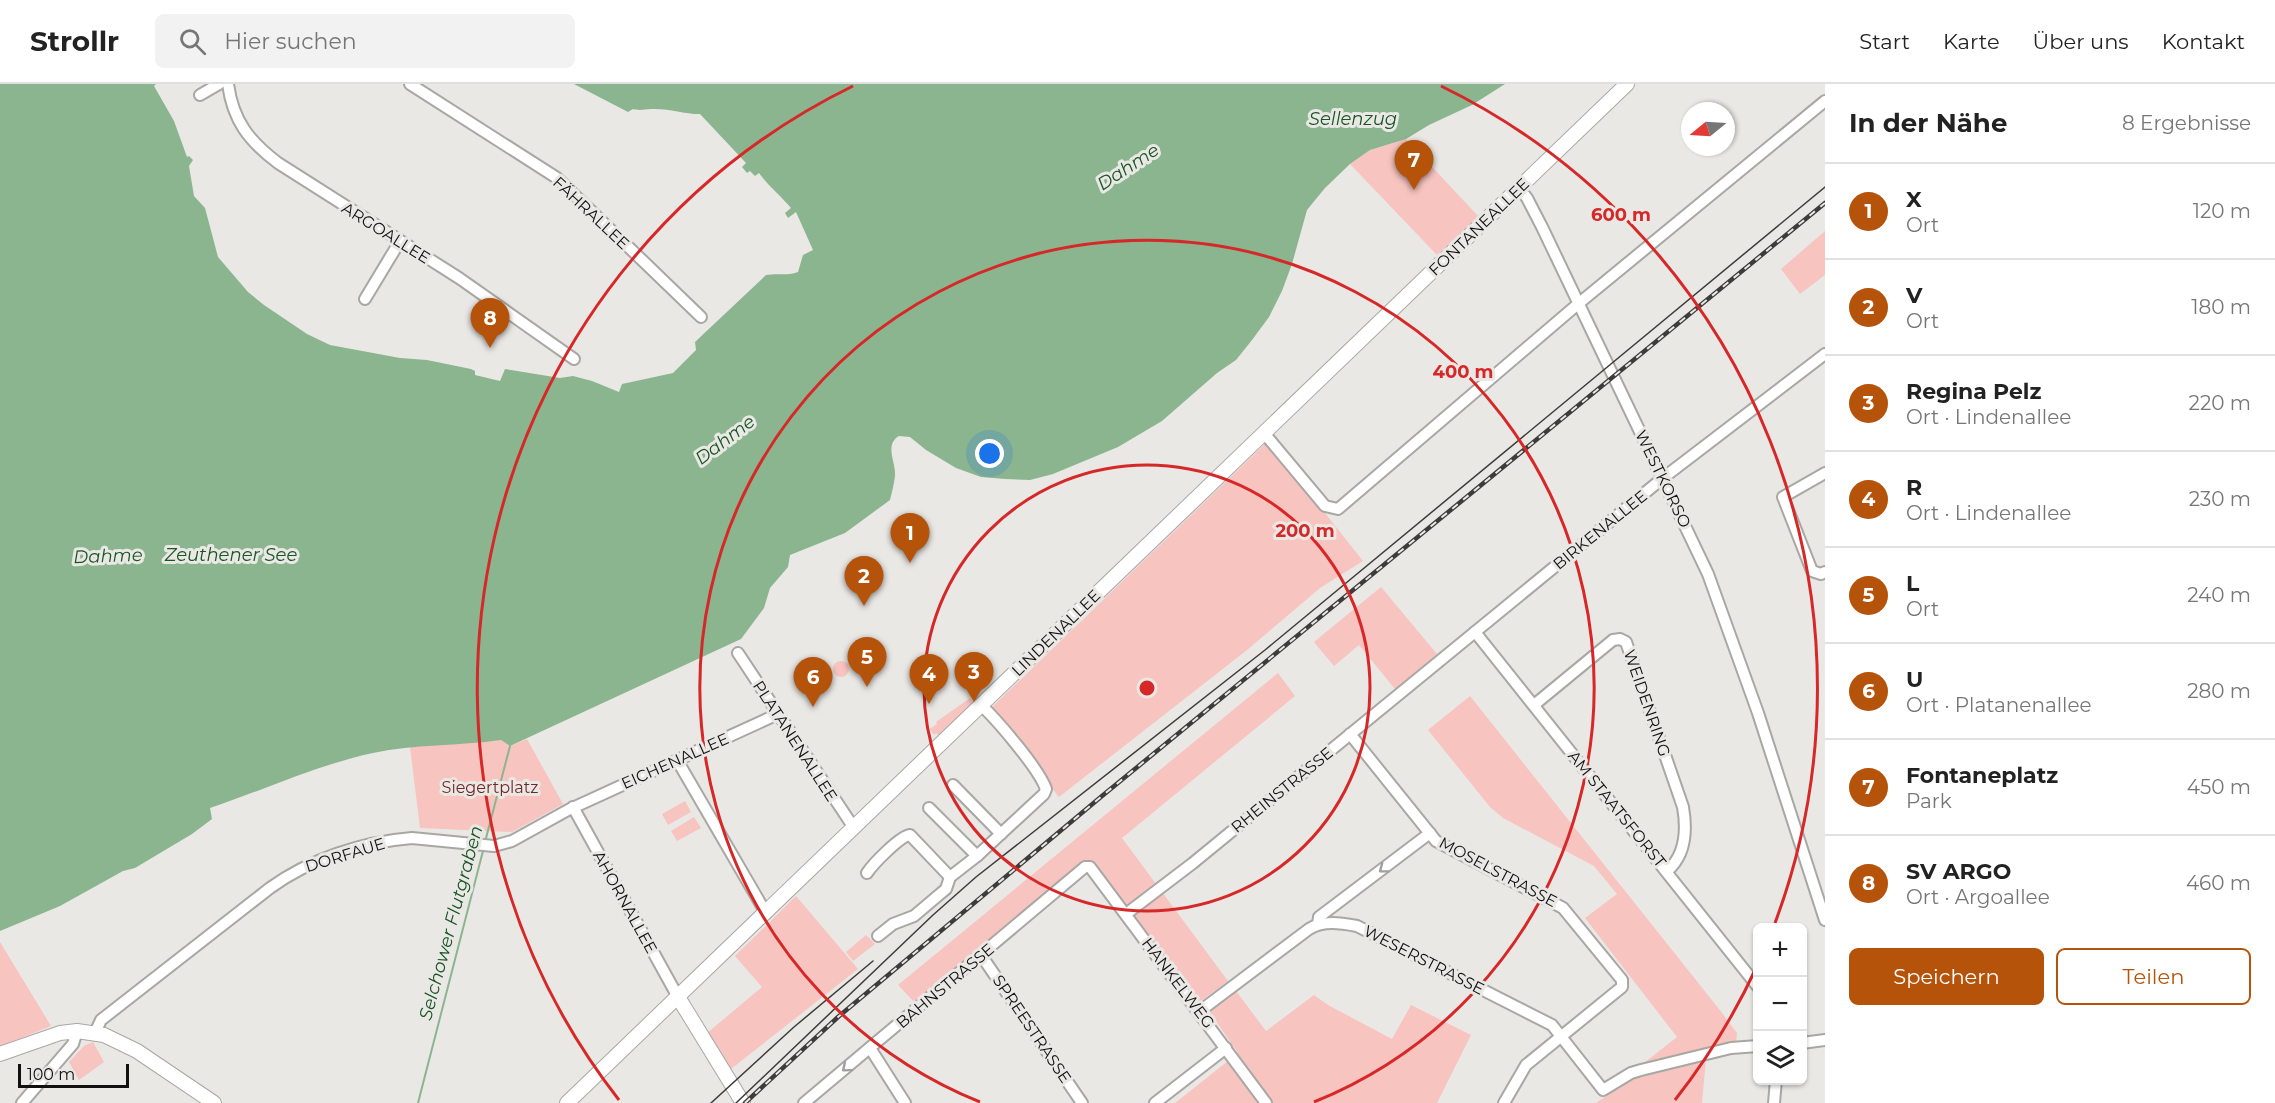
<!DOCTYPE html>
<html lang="de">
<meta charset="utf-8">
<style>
:root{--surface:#fff;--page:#f2f2f2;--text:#222;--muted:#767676;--line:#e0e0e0;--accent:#b45309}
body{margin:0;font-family:Montserrat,sans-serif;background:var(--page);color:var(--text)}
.controls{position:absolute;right:18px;bottom:18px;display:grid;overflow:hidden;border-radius:9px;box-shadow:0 2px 4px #0004}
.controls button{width:54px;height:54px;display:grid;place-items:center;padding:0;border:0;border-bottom:2px solid var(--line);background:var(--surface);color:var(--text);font:30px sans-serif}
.compass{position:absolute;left:1681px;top:18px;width:54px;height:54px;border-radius:50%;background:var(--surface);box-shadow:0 2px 4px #0004;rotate:252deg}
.scale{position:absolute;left:18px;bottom:15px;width:111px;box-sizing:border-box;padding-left:6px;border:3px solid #11100f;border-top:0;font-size:16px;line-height:21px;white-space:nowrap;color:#11100f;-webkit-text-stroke:4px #eae8e5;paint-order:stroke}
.you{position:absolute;left:990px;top:370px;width:21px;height:21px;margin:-15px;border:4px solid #fff;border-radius:50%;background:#1a73e8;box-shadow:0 0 0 9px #1a73e833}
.badge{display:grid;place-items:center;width:39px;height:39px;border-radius:50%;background:var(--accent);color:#fff;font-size:20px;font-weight:700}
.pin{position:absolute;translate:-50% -50px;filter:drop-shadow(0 2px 3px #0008)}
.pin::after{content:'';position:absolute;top:32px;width:21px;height:18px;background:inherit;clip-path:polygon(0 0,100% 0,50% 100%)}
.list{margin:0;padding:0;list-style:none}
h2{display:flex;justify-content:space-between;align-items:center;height:78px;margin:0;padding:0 24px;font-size:26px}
h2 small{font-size:20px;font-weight:400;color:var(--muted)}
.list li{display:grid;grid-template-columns:39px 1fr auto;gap:18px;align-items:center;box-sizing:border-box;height:96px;padding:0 24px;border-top:2px solid var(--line)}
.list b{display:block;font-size:22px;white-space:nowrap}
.list p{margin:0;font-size:20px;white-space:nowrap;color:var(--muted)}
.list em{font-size:20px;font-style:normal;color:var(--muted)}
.actions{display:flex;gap:12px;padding:18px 24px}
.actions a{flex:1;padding:14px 0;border:2px solid var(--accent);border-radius:9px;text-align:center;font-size:21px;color:var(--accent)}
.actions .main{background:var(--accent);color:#fff}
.icon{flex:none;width:33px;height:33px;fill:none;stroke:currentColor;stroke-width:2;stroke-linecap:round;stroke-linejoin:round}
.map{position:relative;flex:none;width:1825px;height:1019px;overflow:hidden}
header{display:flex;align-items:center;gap:36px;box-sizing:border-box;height:84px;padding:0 30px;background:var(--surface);border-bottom:2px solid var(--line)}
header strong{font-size:28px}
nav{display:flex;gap:33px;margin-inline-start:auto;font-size:21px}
.search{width:420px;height:54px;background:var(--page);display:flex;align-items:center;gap:15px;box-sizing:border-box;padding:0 21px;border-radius:9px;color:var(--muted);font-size:22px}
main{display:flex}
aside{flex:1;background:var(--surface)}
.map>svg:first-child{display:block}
.green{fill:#f7c4bf}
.water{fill:#8bb58e}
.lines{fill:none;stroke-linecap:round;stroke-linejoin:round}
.stream{stroke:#8bb58e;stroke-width:2}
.minor-casing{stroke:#a8a7a4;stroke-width:14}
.major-casing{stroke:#a8a7a4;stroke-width:16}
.minor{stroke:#fff;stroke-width:10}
.major{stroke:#fff;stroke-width:14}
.tram{stroke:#3e3c3b;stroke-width:1.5}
.rail-casing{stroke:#3e3c3b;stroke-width:4.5}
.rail{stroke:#eae8e5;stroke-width:2;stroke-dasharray:7;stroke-linecap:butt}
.oneway{stroke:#a09f9f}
.ring{fill:none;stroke:#d62828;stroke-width:3}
.labels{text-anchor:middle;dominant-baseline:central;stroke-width:6;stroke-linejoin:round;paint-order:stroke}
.street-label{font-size:16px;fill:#11100f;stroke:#eae8e5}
.park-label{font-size:16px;fill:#6f2827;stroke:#eae8e5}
.water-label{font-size:18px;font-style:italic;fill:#175523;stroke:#eae8e5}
.centre{fill:#d62828;stroke:#eae8e5;stroke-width:3}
.ring-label{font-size:18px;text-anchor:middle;font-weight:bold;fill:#d62828;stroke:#eae8e5;stroke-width:6;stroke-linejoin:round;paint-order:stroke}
</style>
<header>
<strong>Strollr</strong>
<div class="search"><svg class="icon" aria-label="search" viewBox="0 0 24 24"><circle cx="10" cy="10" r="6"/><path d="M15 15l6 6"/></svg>Hier suchen</div>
<nav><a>Start</a><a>Karte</a><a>Über uns</a><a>Kontakt</a></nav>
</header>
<main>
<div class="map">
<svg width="1825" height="1019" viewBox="0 0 1825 1019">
<rect width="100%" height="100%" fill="#eae8e5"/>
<g class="green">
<polygon points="1406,55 1478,132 1437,171 1350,80 1370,66"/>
<polygon points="1825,147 1825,191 1800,210 1781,185"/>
<polygon points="1268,357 1363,477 1320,504 1247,566 1059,713 990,625"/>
<polygon points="1381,503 1437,570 1395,605 1359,561 1334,582 1314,558"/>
<circle cx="841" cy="585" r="8"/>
<polygon points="1278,589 1295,612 1122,754 1228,897 1198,919 1093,778 1084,779 917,921 898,901"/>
<polygon points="1470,612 1719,925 1737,949 1736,960 1644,979 1677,953 1585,834 1617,810 1594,782 1503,734 1490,723 1428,646"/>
<polygon points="970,614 973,619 939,652 936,649 934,651 930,645 937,640 936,638"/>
<polygon points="527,655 563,720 512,748 420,744 410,663 501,656 510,662"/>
<polygon points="685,717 691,728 668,741 662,730"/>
<polygon points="694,733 701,744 677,757 671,747"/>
<polygon points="796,812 858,885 731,985 706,950 762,903 735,872"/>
<polygon points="866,851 875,860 853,877 846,868"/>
<polygon points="0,858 51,942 1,962 0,961"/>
<polygon points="1236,907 1266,947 1314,911 1328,921 1392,955 1411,921 1471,951 1437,1019 1175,1019 1238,969 1209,927"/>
<polygon points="93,958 104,978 79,996 69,978 84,962"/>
<polygon points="1706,975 1702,1019 1596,1019 1638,991"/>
</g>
<path class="water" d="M0,0h156l-2,2 20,35 13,36 2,-1 4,4 -4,6 5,30 11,12 13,49 30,35 16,13 43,29 23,11 70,13 27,2 44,9 4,2v4l25,6 5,-12 55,9 13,-2 19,5 27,11 3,-8 51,-11 23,-23 -1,-8 71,-67c12,-2 21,1 32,-3l5,-17 10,-5 -17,-38 -8,6 -3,-5 6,-5c-10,-12 -23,-22 -32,-35l-4,3 -5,-5 -3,2 -5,-6 4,-4 -46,-49c-17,0 -32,-6 -49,-5 -7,0 -10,2 -18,0l-5,3 -54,-28h931l-33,21 -43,20 -23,14 -36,11 -20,14 -25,24 -18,22 -15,54 -10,27 -13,26 -17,23 -16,20 -19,13 -55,48 -44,26 -65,27 -23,6 -25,-1 -24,-2 -25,-9 -30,-18 -16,-13 -11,-1c-15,9 -3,26 -4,40 -1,8 -3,16 -5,24l-45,33 -55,22 -2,12 -18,21 -6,20 -23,31 -231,107 -9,-6c-43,6 -86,4 -128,13 -56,12 -109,37 -163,55l2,11 -20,15 -57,34 -12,3 -63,35 -60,25z"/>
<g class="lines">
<g class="stream">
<polyline points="485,758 510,662"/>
<polyline points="418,1019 484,763"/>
</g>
<defs>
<g id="minor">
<path d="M228,0c5,37 21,57 50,79l181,115 115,81"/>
<polyline points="410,0 557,94 701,233"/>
<polyline points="200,11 219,0"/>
<polyline points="1519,104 1527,114 1542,143 1708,490 1758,629 1825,836"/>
<polyline points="365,215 400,157"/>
<polyline points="1264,349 1325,422 1338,425 1578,220 1825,17"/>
<polyline points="1825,389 1783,413 1812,487 1821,490 1825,488"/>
<polyline points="1475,548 1758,903"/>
<polyline points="738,569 854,744"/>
<path d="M1534,621l79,-65 7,-1 6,3 57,165c4,23 3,48 -16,64"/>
<polyline points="1350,650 1436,757 1563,824 1622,896 1622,903 1526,981 1504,1019"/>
<polyline points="677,676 766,829"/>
<polyline points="953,701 1001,750"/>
<polyline points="573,723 678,913"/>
<polyline points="929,724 977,772"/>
<path d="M867,789c6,-9 33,-37 43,-38l40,42"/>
<polyline points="1126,830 1193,779 1663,394 1825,270"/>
<polyline points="1318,840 1319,833 1323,830 1430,749"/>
<path d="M878,852l15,-12 21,-8 26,-22 6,-5 4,-12 27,-21 67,-62 2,-5c-7,-20 -48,-68 -65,-84"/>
<polyline points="981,871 1082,1019"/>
<path d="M1200,927l109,-82c14,-9 32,-6 48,-3l195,99 51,65 28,-17 10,-3 90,-22 27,-2"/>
<path d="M95,949l6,-13 169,-132c40,-29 92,-46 142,-50l82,8 18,-5 56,-31 210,-96"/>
<polyline points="1802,959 1825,956"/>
<polyline points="870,964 905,1019"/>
<polyline points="22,1019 73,960 77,947"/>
<polyline points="804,1019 1085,783 1090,783 1266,1019"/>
<polyline points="1155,1019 1226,964"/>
<polyline points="1774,1019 1776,996"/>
</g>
<g id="major">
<polyline points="678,913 743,1019"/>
<polyline points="0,970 60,949 77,947 104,951 137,967 214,1019"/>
<polyline points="567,1019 1627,0"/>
</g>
</defs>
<use href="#minor" class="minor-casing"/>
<use href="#major" class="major-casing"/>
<use href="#minor" class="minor"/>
<use href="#major" class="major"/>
<g class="tram">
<polyline points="711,1019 794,943 873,877"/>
<polyline points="736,1019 933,831 976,793 1265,566 1825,103"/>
</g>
<defs>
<polyline id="rail" points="745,1019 838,933 1102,712 1825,119"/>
</defs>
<use href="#rail" class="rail-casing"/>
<use href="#rail" class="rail"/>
</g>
<defs><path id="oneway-chevron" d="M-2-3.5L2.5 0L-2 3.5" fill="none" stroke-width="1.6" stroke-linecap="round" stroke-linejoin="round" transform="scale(1.5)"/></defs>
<g class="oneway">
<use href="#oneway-chevron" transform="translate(1383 785) rotate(143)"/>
<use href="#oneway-chevron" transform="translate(846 984) rotate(140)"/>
</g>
<g class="ring">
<circle cx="1147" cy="604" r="223"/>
<path d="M980 1018A447 447 0 1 1 1314 1018"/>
<path d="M1757 882A670 670 0 0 1 1675 1016M619 1016A670 670 0 0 1 853 2M1441 2A670 670 0 0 1 1775 839"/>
</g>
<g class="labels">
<g class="street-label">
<text transform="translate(591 129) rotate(43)">FÄHRALLEE</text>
<text transform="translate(1479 143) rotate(-44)">FONTANEALLEE</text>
<text transform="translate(386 149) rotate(32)">ARGOALLEE</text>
<text transform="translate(1663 395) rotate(64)">WESTKORSO</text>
<text transform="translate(1600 446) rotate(-39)">BIRKENALLEE</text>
<text transform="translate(1056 549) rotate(-44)">LINDENALLEE</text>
<text transform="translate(1647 619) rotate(71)">WEIDENRING</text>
<text transform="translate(795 657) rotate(57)">PLATANENALLEE</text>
<text transform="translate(675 677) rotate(-24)">EICHENALLEE</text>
<text transform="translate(1282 706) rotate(-39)">RHEINSTRASSE</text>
<text transform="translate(1617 725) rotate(51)">AM STAATSFORST</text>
<text transform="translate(345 771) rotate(-17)">DORFAUE</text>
<text transform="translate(1498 788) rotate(28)">MOSELSTRASSE</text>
<text transform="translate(625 818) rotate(61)">AHORNALLEE</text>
<text transform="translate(1424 876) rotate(27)">WESERSTRASSE</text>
<text transform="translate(1178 899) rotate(53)">HANKELWEG</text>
<text transform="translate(945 902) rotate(-40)">BAHNSTRASSE</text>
<text transform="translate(1032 945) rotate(56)">SPREESTRASSE</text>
</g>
<g class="park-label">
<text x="490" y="703">Siegertplatz</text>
</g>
<g class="water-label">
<text x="1353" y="35">Sellenzug</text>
<text transform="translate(1128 83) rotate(-33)">Dahme</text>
<text transform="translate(725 356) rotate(-37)">Dahme</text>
<text x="231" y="471">Zeuthener See</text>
<text transform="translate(108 472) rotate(-2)">Dahme</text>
<text transform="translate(451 839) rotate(-75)">Selchower Flutgraben</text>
</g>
</g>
<circle cx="1147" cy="604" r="9" class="centre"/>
<g class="ring-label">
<text x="1621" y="137">600 m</text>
<text x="1463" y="294">400 m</text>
<text x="1305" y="453">200 m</text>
</g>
</svg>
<div class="controls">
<button>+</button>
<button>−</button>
<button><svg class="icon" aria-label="layers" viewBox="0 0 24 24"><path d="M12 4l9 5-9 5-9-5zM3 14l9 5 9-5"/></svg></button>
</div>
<svg class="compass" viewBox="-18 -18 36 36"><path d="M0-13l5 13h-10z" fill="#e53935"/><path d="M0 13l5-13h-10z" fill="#767676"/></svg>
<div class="scale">100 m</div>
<div class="you"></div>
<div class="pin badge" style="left:910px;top:479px">1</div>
<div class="pin badge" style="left:864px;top:522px">2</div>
<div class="pin badge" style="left:974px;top:618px">3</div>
<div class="pin badge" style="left:929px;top:620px">4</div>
<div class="pin badge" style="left:867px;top:603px">5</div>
<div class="pin badge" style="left:813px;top:623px">6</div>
<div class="pin badge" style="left:1414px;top:106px">7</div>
<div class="pin badge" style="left:490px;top:264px">8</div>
</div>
<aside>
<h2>In der Nähe<small>8 Ergebnisse</small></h2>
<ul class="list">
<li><span class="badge">1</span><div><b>X</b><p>Ort</p></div><em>120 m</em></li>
<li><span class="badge">2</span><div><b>V</b><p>Ort</p></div><em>180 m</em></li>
<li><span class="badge">3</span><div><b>Regina Pelz</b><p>Ort · Lindenallee</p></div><em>220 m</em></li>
<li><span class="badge">4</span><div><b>R</b><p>Ort · Lindenallee</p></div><em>230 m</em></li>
<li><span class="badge">5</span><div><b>L</b><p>Ort</p></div><em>240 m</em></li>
<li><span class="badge">6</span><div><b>U</b><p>Ort · Platanenallee</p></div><em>280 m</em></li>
<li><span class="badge">7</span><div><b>Fontaneplatz</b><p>Park</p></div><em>450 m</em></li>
<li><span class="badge">8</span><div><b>SV ARGO</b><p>Ort · Argoallee</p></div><em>460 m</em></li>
</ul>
<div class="actions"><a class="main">Speichern</a><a>Teilen</a></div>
</aside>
</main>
